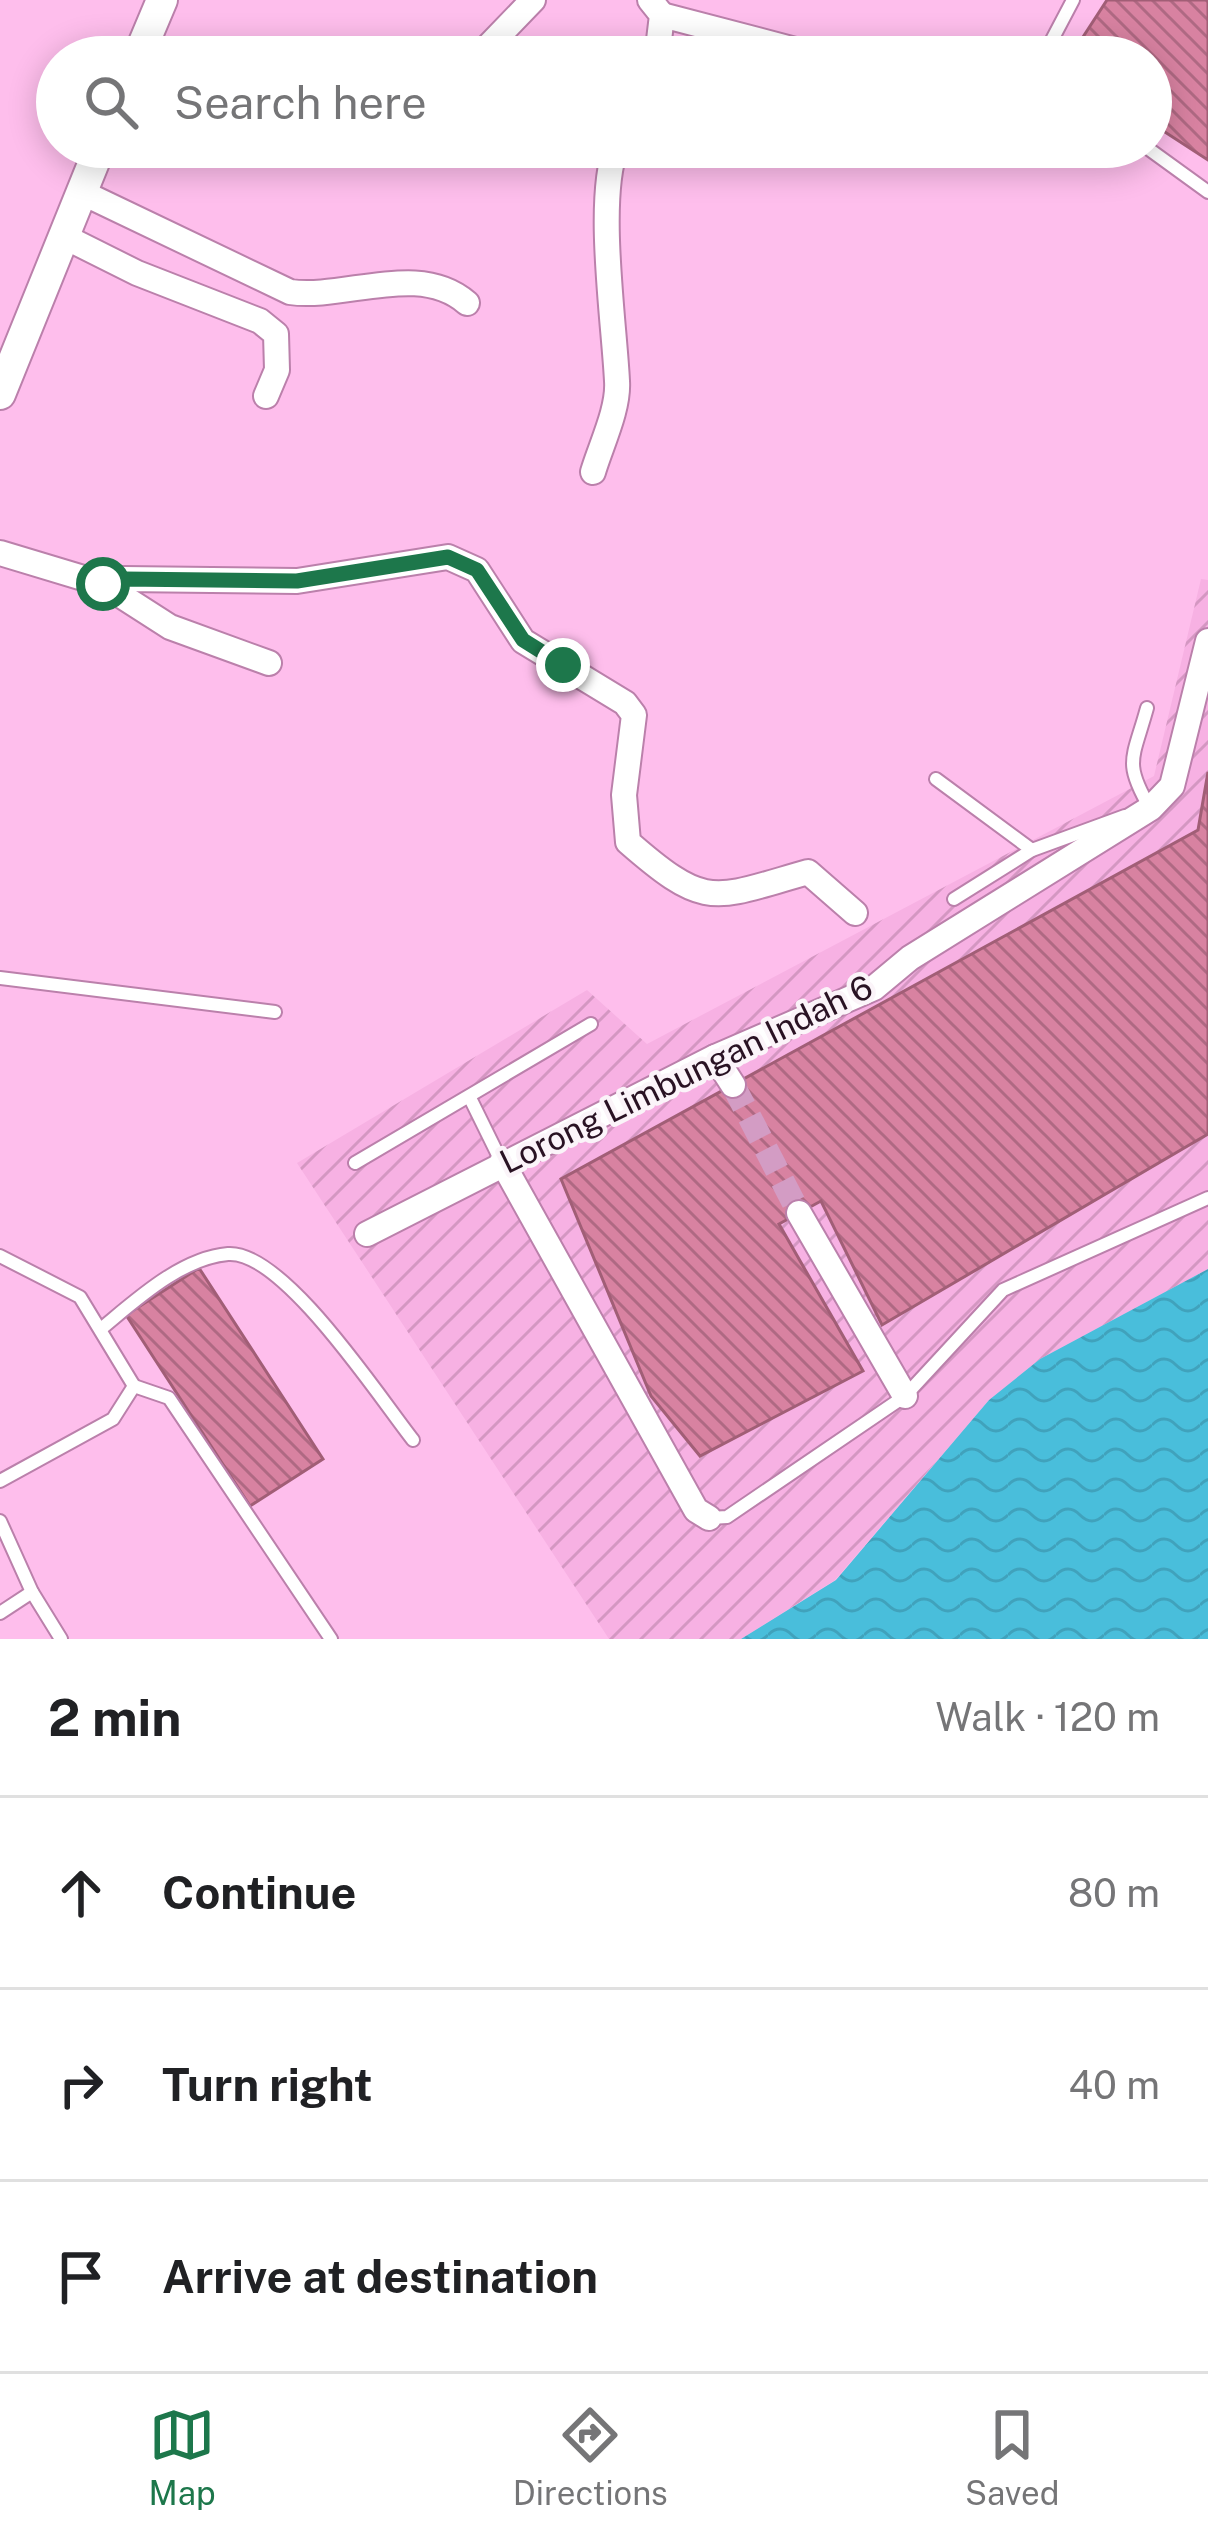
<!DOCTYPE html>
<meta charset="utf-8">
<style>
:root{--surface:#fff;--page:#f2f2f2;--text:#202124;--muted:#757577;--line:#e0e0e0;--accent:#1d774b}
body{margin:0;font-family:"Public Sans",sans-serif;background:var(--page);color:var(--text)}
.stop{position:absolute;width:36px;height:36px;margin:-27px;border:9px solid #1d774b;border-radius:50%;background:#fff}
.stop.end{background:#1d774b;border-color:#fff;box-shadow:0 3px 12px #0008}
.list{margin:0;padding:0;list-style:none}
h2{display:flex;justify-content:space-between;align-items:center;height:156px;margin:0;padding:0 48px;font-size:51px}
h2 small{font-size:39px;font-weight:400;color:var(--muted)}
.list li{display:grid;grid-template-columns:78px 1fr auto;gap:36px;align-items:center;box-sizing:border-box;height:192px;padding:0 48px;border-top:3px solid var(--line)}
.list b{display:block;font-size:45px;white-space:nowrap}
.list em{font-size:39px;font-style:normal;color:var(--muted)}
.icon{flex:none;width:66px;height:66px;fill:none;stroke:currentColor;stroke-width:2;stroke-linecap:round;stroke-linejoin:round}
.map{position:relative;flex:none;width:1208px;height:1639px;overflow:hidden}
.search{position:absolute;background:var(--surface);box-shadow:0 6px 30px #0003;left:36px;right:36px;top:36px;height:132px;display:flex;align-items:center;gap:30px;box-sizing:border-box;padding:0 42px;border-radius:66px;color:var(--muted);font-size:45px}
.sheet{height:732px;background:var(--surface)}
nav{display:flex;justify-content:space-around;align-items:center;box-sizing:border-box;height:168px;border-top:3px solid var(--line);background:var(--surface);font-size:33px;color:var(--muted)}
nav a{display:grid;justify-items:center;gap:6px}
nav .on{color:var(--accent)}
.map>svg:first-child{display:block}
.industrial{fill:url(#industrial-furrows)}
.water{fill:url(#water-waves)}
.building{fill:url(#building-back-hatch);stroke:#a15e76;stroke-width:3}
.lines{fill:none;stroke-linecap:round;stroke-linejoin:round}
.minor-tunnel{stroke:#d39cc4;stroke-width:24;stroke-dasharray:24 12;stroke-linecap:butt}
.service-casing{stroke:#bb80ab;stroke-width:16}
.minor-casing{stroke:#bb80ab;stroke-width:28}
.tertiary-casing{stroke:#bb80ab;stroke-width:34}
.service{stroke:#fff;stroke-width:12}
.minor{stroke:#fff;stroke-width:24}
.tertiary{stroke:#fff;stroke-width:30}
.route{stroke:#1d774b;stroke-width:15}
.labels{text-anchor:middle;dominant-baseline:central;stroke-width:9;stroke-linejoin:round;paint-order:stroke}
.street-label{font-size:33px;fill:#291223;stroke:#fbf4f9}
</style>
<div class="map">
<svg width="1208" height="1639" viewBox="0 0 1208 1639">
<defs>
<pattern id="industrial-furrows" width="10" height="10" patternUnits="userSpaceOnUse" patternTransform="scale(3)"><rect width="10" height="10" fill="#f7b1e3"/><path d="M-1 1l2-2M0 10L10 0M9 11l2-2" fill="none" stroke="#d497c2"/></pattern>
<pattern id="water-waves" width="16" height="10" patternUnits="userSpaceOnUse" patternTransform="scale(3)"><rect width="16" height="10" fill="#49bedb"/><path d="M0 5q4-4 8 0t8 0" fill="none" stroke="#40a2bc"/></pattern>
<pattern id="building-back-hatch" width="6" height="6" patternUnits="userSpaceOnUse" patternTransform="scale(3)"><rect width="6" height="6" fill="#d882a1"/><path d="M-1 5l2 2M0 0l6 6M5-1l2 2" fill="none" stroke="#af6983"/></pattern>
</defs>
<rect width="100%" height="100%" fill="#febeec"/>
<polygon class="industrial" points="1201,579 1208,580 1208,1269 1040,1359 989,1400 835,1580 741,1639 609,1639 297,1163 587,990 647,1044 1154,776"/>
<polygon class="water" points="1208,1269 1208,1639 741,1639 836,1580 989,1400 1040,1359"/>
<g class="building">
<polygon points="1107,0 1208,0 1208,160 1151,123 1151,57 1070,57"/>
<polygon points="1208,772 1208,1134 882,1325 821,1201 779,1224 863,1371 700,1456 651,1396 561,1179 1198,830"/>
<polygon points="199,1268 323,1459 250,1506 126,1315"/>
</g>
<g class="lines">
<polyline class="minor-tunnel" points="733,1085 799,1213"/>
<defs>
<g id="service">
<polyline points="1043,57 1073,0"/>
<polyline points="1146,147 1208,192"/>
<path d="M1147,708c-14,51 -24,54 3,100"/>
<polyline points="936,779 1032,850"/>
<polyline points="954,899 1032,850 1125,816"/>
<polyline points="0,978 275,1012"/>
<polyline points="470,1098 501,1161"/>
<polyline points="355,1163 591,1024"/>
<polyline points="0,1256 80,1297 134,1386 113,1419 0,1481"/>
<path d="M102,1328c34,-28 79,-70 126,-74 55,-4 151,143 185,186"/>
<polyline points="134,1386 169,1398 331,1639"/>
<polyline points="710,1518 727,1517 905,1396 1003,1290 1208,1198"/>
<polyline points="0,1521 32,1592 61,1639"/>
<polyline points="0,1613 32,1592"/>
</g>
<g id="minor">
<polyline points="650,0 662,15 657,57"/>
<polyline points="662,15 822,57"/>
<polyline points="478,57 533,0"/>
<path d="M81,192l209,100c55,8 129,-31 177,11"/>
<polyline points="63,236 137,273 260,321 276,334 277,370 266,396"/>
<path d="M593,472c8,-27 26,-63 24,-91 -3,-60 -21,-181 -1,-234"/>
<path d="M0,553l103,31 20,-5 174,2 151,-24 29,13 46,71 102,62 9,12 -10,80 4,47c79,69 85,57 180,30l47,41"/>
<polyline points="103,584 170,627 269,663"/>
<polyline points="715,1057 733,1085"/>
<polyline points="502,1162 696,1510 709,1518"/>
<polyline points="799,1213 905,1396"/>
<polyline points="367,1234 715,1057 874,988 910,958 1151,808 1172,786 1208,641"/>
</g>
<g id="tertiary">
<polyline points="138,57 162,0"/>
<polyline points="0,394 100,147"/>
</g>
</defs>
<use href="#service" class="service-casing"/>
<use href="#minor" class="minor-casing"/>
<use href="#tertiary" class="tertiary-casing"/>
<use href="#service" class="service"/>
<use href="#minor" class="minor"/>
<use href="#tertiary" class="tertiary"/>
</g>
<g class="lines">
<polyline class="route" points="103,584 123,579 297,581 448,557 477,570 523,640 563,665"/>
</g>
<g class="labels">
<g class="street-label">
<text transform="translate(686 1074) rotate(-26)">Lorong Limbungan Indah 6</text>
</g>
</g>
</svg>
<div class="stop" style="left:103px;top:584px"></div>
<div class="stop end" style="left:563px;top:665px"></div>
<div class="search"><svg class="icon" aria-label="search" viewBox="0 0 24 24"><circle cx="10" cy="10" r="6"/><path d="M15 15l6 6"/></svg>Search here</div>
</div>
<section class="sheet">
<h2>2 min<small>Walk · 120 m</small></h2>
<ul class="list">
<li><svg class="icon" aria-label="ahead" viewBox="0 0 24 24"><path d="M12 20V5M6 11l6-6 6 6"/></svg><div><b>Continue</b></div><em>80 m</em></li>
<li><svg class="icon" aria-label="right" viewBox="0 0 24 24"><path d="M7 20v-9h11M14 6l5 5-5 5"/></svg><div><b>Turn right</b></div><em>40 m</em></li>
<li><svg class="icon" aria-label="arrive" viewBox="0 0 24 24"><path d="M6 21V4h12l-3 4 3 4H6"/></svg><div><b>Arrive at destination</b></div></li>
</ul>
</section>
<nav>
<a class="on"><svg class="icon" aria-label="map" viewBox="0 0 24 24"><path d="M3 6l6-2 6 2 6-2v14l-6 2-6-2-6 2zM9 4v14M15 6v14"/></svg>Map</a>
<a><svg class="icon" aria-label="directions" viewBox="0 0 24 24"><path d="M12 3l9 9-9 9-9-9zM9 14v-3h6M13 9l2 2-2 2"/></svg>Directions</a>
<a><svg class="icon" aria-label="saved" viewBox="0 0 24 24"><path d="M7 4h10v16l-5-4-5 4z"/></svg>Saved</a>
</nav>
